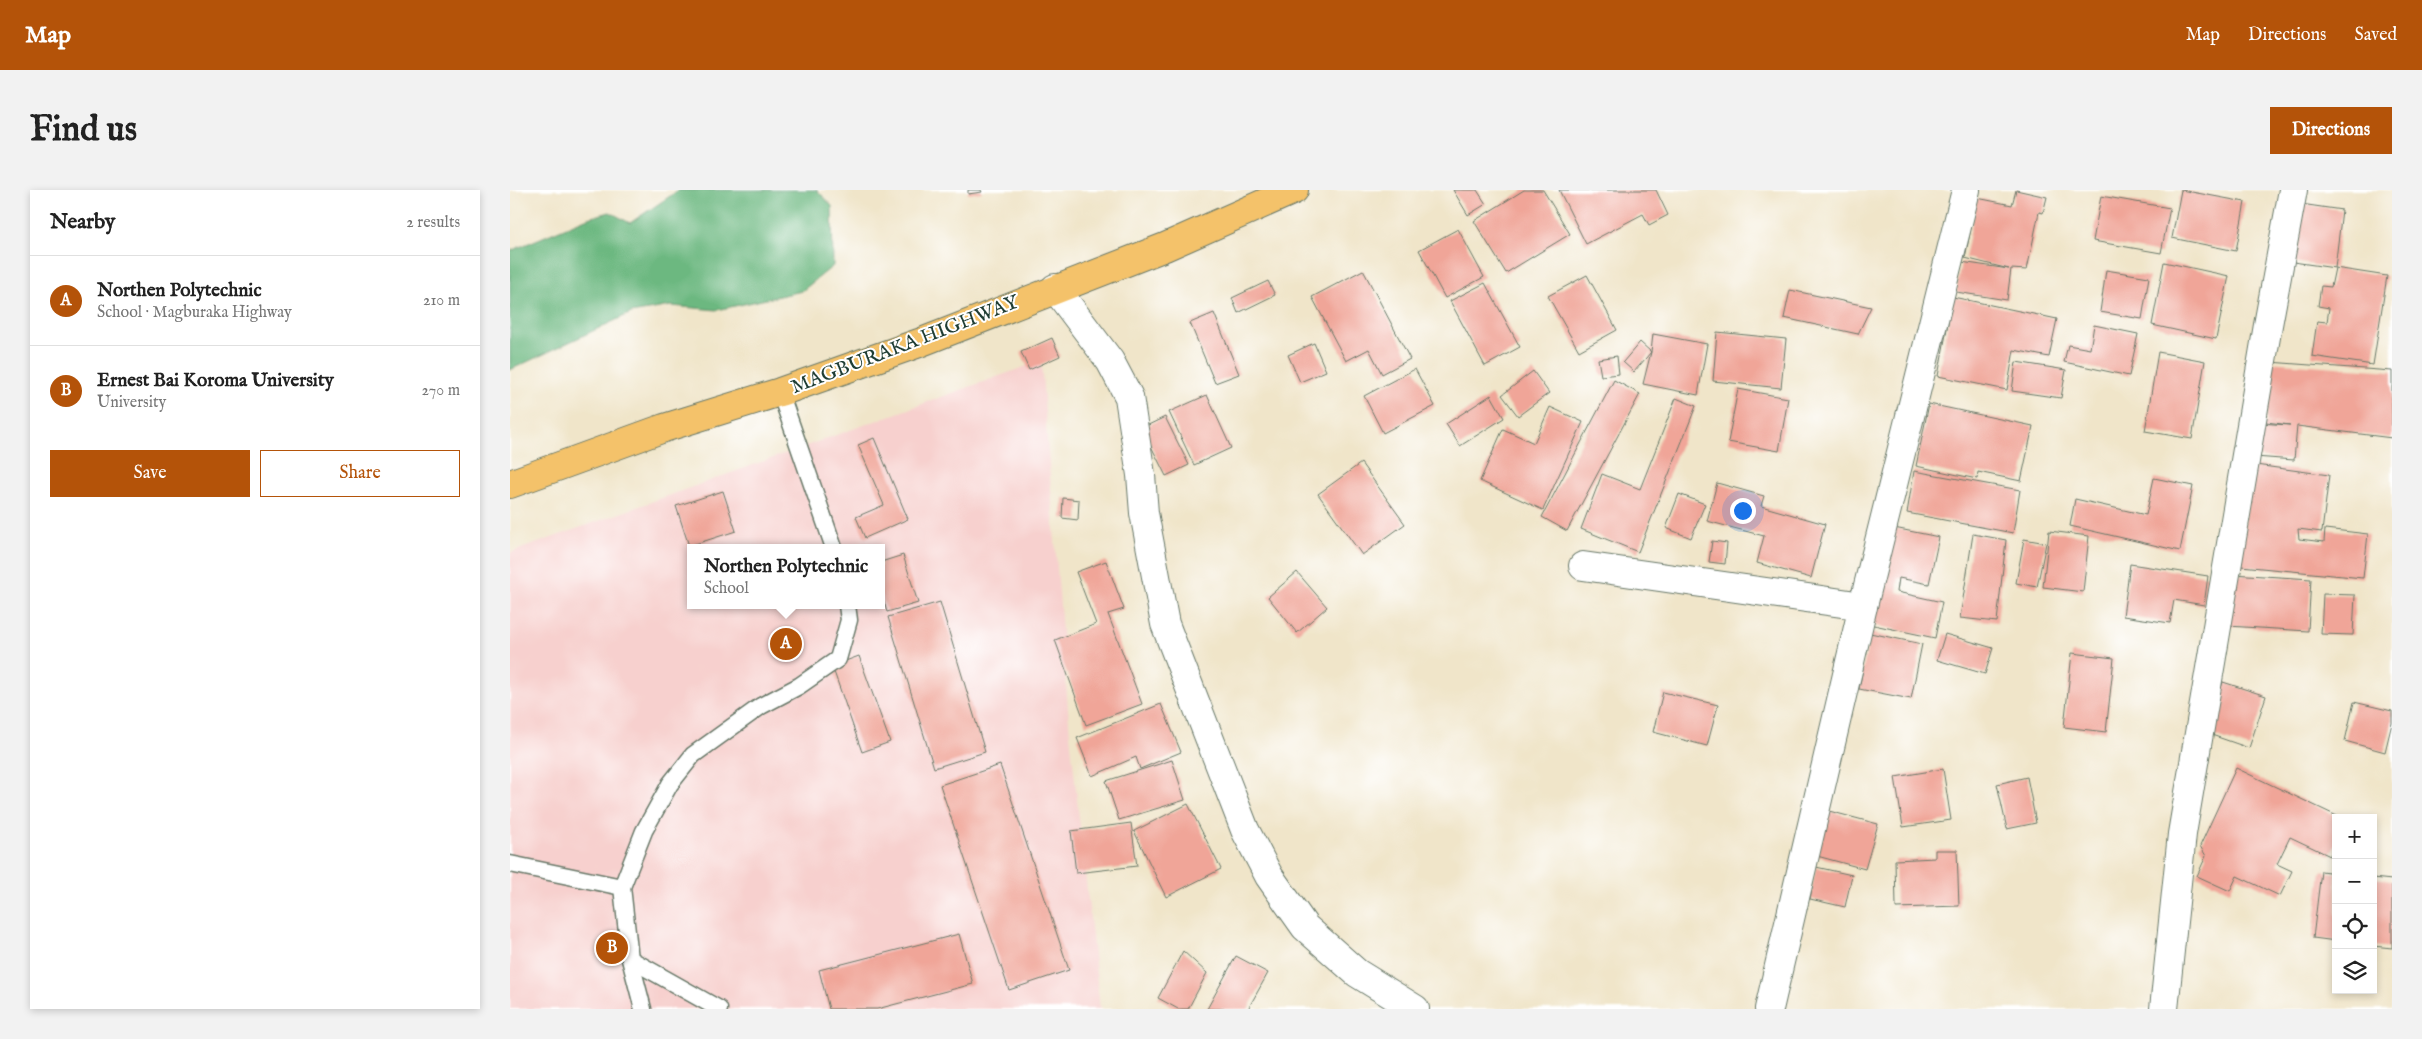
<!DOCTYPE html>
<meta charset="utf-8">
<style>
:root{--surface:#fff;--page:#f2f2f2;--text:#222;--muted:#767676;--line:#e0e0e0;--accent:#b45309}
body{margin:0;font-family:"IM FELL English",serif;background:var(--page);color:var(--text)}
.controls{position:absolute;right:15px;bottom:15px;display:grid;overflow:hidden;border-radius:0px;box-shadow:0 2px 8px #0003}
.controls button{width:45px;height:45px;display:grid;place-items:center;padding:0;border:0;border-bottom:1px solid var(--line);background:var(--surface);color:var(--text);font:25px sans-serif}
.you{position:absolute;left:1232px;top:320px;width:18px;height:18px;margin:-12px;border:4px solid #fff;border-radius:50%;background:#1a73e8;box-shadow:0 0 0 8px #1a73e833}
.badge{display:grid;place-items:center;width:32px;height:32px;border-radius:50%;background:var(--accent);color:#fff;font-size:16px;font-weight:700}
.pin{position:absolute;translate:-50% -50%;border:2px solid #fff;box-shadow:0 1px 5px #0006}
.popup{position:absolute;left:177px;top:354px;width:198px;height:65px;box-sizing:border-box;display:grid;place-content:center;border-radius:0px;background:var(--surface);filter:drop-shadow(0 1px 4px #0005);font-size:16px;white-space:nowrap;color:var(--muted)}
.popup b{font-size:19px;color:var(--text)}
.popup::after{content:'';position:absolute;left:50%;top:100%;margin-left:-10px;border:10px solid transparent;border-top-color:var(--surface)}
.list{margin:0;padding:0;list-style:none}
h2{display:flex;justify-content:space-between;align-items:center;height:65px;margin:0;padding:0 20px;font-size:21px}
h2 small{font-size:16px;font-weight:400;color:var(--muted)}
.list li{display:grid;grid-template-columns:32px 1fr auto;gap:15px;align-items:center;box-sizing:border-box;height:90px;padding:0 20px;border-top:1px solid var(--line)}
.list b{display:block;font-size:19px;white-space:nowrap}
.list p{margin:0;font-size:16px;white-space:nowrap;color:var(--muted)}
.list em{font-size:16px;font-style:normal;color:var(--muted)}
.actions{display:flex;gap:10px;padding:15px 20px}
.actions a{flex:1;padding:11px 0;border:1px solid var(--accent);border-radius:0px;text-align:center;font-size:18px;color:var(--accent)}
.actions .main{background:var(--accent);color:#fff}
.icon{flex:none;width:28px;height:28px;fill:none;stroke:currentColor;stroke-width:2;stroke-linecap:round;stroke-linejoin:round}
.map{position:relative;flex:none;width:1882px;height:819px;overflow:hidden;border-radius:0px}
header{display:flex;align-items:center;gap:30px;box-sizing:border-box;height:70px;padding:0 25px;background:var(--accent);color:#fff}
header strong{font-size:24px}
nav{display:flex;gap:28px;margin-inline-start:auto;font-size:18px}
.intro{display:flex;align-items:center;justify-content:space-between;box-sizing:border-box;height:120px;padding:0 30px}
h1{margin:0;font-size:35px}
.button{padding:12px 22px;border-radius:0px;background:var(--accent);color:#fff;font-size:18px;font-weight:700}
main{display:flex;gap:30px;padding:0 30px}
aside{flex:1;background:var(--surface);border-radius:0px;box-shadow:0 2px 8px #0003}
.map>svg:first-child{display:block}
.built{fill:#f7d0ce;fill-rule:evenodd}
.forest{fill:#6cb880;stroke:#467a5a}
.building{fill:#f0a598}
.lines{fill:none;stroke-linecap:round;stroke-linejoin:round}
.service-casing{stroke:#687868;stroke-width:19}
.minor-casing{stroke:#687868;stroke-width:30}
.primary-casing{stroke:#687868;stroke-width:30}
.service{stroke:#fff;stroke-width:16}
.minor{stroke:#fff;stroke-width:28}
.primary{stroke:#f4c26a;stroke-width:28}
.labels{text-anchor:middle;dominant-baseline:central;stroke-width:4;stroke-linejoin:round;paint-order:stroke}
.street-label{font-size:20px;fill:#1f3d34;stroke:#fff}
</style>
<header>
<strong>Map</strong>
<nav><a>Map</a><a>Directions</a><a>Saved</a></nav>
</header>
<div class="intro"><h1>Find us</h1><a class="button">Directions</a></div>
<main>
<aside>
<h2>Nearby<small>2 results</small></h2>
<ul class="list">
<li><span class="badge">A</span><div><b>Northen Polytechnic</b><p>School · Magburaka Highway</p></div><em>210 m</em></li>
<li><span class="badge">B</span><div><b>Ernest Bai Koroma University</b><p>University</p></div><em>270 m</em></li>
</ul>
<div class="actions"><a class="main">Save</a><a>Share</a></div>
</aside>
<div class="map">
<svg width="1882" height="819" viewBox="0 0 1882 819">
<rect width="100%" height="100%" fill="#fff"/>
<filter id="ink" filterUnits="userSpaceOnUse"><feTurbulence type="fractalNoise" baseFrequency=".02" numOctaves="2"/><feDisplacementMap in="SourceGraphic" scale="10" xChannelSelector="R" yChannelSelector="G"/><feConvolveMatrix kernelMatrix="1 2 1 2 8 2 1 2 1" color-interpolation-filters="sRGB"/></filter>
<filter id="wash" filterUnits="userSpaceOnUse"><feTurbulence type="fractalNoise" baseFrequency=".0096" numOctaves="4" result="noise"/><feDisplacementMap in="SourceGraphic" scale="20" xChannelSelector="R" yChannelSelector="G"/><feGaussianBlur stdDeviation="1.12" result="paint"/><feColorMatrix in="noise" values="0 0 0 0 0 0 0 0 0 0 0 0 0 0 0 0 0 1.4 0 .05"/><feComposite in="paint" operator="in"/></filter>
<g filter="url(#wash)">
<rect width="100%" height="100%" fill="#f0e5c9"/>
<path class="built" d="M531,171l29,374 30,274h-590v-456zM181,358h190v57h-190z"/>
<polygon class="forest" points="169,0 307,0 322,16 323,76 292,101 207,120 161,116 121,123 0,180 0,61 78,28 100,22 120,33"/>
<g id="blocks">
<g class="building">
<polygon points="458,0 471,0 472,2 458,4"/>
<polygon points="943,0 967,0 976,14 958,25"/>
<polygon points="1014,0 1033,0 1060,44 996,83 964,31"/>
<polygon points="1049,0 1146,0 1158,25 1139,35 1133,24 1076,54"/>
<polygon points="1506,0 1537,7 1533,23 1529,22 1517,80 1501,79 1497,110 1446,102 1451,72 1499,79 1455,68 1467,8 1502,15"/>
<polygon points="1671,0 1735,12 1726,61 1662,48"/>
<polygon points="1591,6 1660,18 1651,63 1583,51"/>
<polygon points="1784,13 1832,20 1825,78 1776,71"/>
<polygon points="948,39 974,87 935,108 909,60"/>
<polygon points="1654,72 1719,86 1706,149 1642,135"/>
<polygon points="1825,78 1877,86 1863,175 1802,166 1807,131 1817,132 1819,118 1808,116 1811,96 1821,97"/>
<polygon points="853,80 900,169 872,184 859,159 836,171 802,107"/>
<polygon points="1596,80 1639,87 1632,129 1590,122"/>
<polygon points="1077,85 1107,140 1069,161 1038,106"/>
<polygon points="758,91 765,105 728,123 722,108"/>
<polygon points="975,93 1010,157 975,176 940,111"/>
<polygon points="1280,100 1361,117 1348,144 1274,128"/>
<polygon points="1443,107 1547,129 1539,167 1504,160 1497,200 1428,186"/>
<polygon points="704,123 729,184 705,193 680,133"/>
<polygon points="1584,135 1628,144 1619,186 1554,172 1558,155 1580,159"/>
<polygon points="1207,142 1276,149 1271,198 1203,191"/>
<polygon points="1143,144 1197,154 1188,205 1133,194 1141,162 1124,182 1113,172 1130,152 1141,162"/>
<polygon points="542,148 550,166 519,180 511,162"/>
<polygon points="804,153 816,181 790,192 778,165"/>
<polygon points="1648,162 1695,171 1682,249 1635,241"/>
<polygon points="1107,166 1109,184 1091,186 1088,169"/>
<polygon points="1506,172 1556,180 1551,208 1502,201"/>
<polygon points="1759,172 1882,181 1882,248 1787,236 1784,270 1745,267 1748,233 1780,235 1756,232"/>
<polygon points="905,179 925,216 873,243 854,206"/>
<polygon points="1023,181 1039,203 1008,226 992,205"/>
<polygon points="1104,190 1130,204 1057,341 1032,327"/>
<polygon points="1228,199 1278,208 1269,261 1218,252"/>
<polygon points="697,205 721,258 684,275 659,222"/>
<polygon points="981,205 994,228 950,256 936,234"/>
<polygon points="1166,208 1186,216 1128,362 1071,339 1092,284 1130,299"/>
<polygon points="1419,214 1523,236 1511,291 1468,282 1467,289 1406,276"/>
<polygon points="1040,217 1073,232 1033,320 970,291 993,239 1024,253"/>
<polygon points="655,227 679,275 656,286 632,238"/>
<polygon points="364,248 398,329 355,348 346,327 374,315 348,255"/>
<polygon points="851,273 895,334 852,365 808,304"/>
<polygon points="1738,274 1819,285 1812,342 1788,339 1789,349 1814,352 1815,339 1858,344 1853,388 1731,376"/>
<polygon points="1404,281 1510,300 1503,343 1397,323"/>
<polygon points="1644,288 1683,296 1670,361 1560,336 1565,309 1636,325"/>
<polygon points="1207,293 1254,306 1251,316 1315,334 1301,388 1247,373 1254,346 1197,331"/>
<polygon points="213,301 226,341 179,356 166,316"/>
<polygon points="1169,304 1195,314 1181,348 1156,338"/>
<polygon points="553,308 569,310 568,330 552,328"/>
<polygon points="1384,338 1429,347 1419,394 1389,388 1387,402 1432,412 1425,448 1359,434 1368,387 1374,388"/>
<polygon points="1539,341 1579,346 1573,402 1533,397"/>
<polygon points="1463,344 1496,350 1487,432 1450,428"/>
<polygon points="1514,349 1536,353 1527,397 1506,393"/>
<polygon points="1202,351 1217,353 1215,374 1199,372"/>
<polygon points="393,365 408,413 377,422 371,402 371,372"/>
<polygon points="596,371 614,419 598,424 632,514 576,535 545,450 586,434 566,382"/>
<polygon points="1620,374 1698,386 1694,415 1664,410 1660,433 1613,426"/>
<polygon points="787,382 817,417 787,443 758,407"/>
<polygon points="1722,384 1801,389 1798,441 1718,436"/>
<polygon points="1813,404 1845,405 1843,445 1811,444"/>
<polygon points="430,412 475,562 424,578 378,427"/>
<polygon points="1360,443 1412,454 1401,509 1349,499"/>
<polygon points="1435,444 1483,458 1475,484 1427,470"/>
<polygon points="1562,463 1604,468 1596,542 1554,537"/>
<polygon points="349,466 380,552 352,562 322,476"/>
<polygon points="1713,492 1756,506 1739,558 1696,543"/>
<polygon points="1153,502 1208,515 1197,556 1143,542"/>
<polygon points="1844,512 1882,521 1882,533 1875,562 1835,551"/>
<polygon points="651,514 671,562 630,579 626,567 582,586 567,548"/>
<polygon points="662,570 675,610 609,630 596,591"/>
<polygon points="490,575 559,780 499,800 430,595"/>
<polygon points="1726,578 1831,628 1826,628 1826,653 1820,666 1780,647 1767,674 1782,681 1770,706 1727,686 1720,701 1687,686 1696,666 1690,656"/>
<polygon points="1433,579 1441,630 1393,637 1385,587"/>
<polygon points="1517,587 1526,633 1497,639 1487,594"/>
<polygon points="678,614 711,679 656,707 624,641"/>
<polygon points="1319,621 1368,634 1355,679 1307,666"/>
<polygon points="621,633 627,676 566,683 561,641"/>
<polygon points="1425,660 1447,660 1449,716 1386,718 1385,670 1425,668"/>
<polygon points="1306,677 1342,685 1335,717 1300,709"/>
<polygon points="1811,681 1826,683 1826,751 1803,748"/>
<polygon points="1863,688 1882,690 1882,758 1863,756"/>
<polygon points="449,744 463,794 367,819 319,819 309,780"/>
<polygon points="673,761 697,783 678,819 668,819 648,808"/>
<polygon points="726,766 758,783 738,819 697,819"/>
</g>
</g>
</g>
<g filter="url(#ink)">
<use href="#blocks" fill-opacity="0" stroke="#687868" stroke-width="1"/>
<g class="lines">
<defs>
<g id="service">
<polyline points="270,202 324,358"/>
<polyline points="0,674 112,697"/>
<polyline points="120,769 209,819"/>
<polyline points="133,819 120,769 112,697 134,641 160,594 183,565 251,516 289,496 328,469 339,430 337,415"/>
</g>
<g id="minor">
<polyline points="545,98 600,171 619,207 631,285 634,323 655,434 735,640 759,686 795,737 847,783 905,819"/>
<polyline points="1073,376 1353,416"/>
<polyline points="1259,819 1353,416 1456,0"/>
<polyline points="1654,819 1672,644 1758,135 1783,0"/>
</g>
<polyline id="primary" points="0,294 154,238 270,202 409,153 655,57 784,0"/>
</defs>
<use href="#service" class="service-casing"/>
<use href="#minor" class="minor-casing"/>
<use href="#primary" class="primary-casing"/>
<use href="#service" class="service"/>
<use href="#minor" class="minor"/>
<use href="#primary" class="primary"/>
</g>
</g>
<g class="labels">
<g class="street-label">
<text transform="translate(395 155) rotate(-21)">MAGBURAKA HIGHWAY</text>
</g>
</g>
</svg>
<div class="controls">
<button>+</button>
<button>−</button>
<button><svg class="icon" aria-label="locate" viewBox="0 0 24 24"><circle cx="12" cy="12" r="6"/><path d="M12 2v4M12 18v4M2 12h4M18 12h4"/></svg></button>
<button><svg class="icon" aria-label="layers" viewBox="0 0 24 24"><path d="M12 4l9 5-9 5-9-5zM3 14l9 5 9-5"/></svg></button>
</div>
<div class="you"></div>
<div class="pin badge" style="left:276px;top:454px">A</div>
<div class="popup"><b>Northen Polytechnic</b>School</div>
<div class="pin badge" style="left:102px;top:758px">B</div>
</div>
</main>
